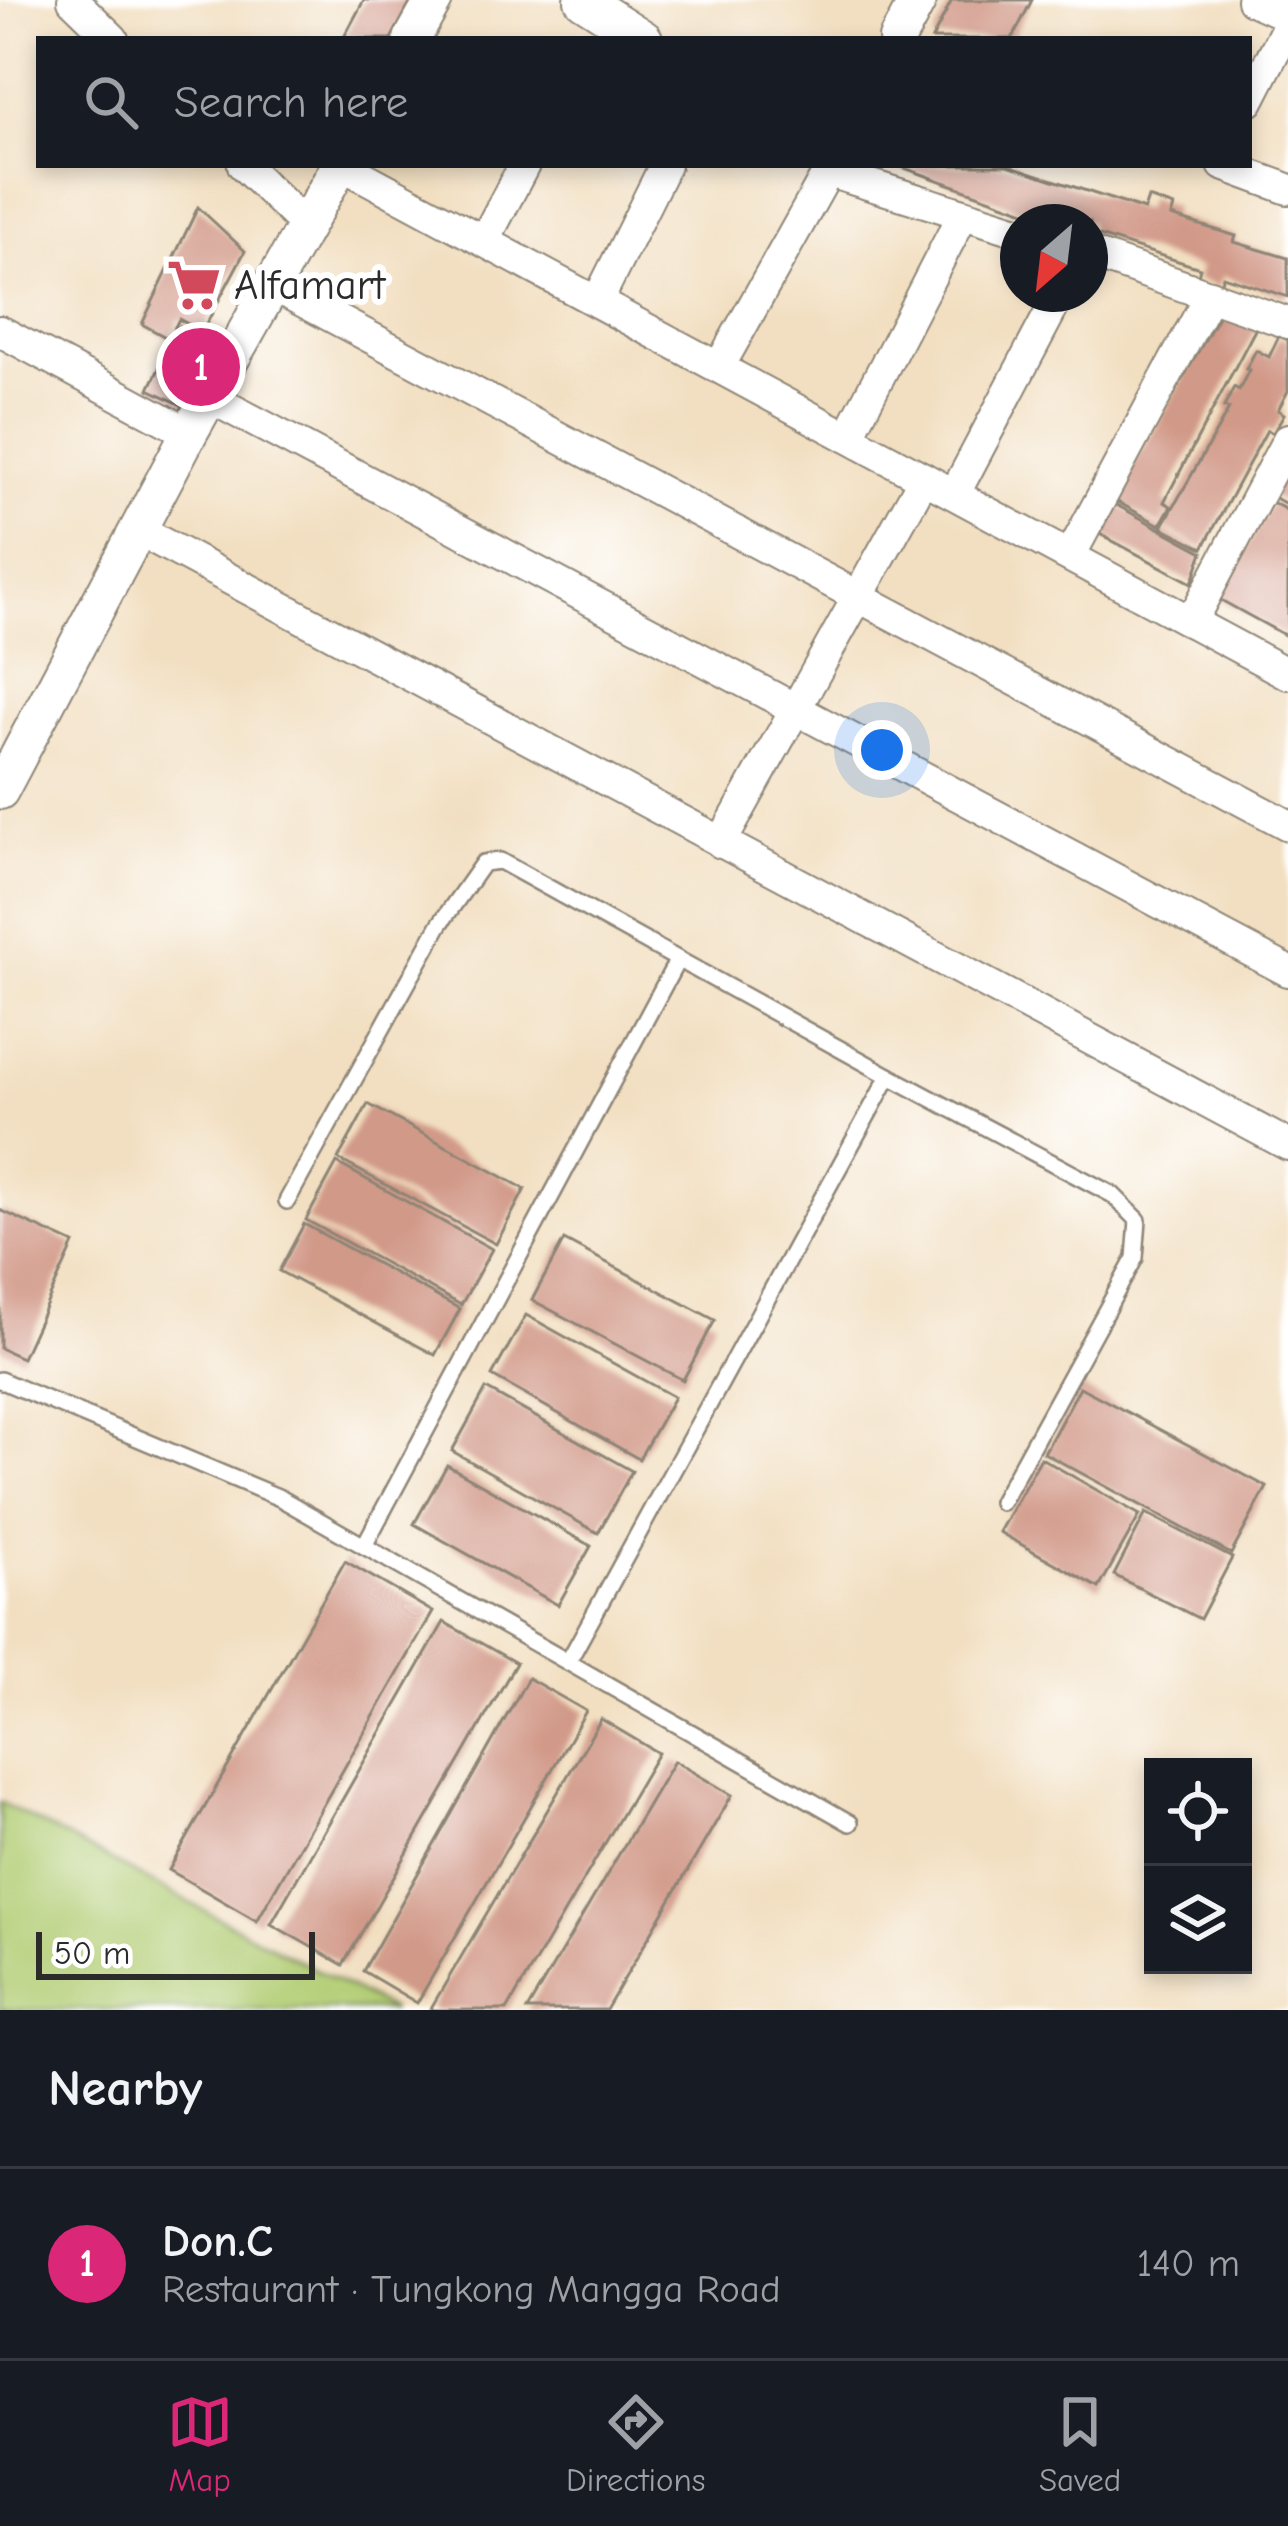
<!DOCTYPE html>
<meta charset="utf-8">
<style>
:root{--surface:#171b24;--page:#242831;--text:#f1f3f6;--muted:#9ea1a6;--line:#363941;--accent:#db2777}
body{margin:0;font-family:"Comic Neue",sans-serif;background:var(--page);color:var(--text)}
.controls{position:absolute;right:36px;bottom:36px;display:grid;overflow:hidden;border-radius:0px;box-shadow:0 6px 18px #0003}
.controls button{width:108px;height:108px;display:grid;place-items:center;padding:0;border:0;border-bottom:3px solid var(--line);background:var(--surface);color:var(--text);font:60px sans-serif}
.compass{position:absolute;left:1000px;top:204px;width:108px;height:108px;border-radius:50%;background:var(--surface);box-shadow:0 6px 18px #0003;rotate:208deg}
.scale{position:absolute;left:36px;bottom:30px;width:279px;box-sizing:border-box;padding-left:12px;border:6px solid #2b2b2b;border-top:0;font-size:33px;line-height:42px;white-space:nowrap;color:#2b2b2b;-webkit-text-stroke:9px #fff;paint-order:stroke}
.you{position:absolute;left:882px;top:750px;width:42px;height:42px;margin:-30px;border:9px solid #fff;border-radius:50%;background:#1a73e8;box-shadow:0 0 0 18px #1a73e833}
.badge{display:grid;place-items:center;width:78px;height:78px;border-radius:50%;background:var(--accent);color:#fff;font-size:39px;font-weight:700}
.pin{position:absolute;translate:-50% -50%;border:6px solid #fff;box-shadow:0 3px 12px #0006}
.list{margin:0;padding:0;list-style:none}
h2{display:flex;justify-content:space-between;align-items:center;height:156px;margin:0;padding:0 48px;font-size:51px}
h2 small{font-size:39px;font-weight:400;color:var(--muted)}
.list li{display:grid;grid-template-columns:78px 1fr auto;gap:36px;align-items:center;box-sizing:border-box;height:192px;padding:0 48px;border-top:3px solid var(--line)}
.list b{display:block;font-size:45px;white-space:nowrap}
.list p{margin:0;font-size:39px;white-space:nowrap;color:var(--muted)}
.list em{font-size:39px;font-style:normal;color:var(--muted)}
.icon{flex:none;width:66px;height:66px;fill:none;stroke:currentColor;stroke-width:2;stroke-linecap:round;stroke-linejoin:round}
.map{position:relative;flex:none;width:1288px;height:2010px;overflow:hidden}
.search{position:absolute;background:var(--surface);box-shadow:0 6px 18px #0003;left:36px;right:36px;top:36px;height:132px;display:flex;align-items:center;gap:30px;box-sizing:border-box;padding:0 42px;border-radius:0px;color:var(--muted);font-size:45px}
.sheet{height:348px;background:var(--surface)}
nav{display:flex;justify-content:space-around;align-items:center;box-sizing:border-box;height:168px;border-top:3px solid var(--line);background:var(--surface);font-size:33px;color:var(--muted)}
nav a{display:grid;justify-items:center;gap:6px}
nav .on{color:var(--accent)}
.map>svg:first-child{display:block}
.green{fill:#b1cc72;stroke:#6e7c4e;stroke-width:3}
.building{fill:#d19988}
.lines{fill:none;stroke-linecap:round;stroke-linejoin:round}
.service-casing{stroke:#8e8576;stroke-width:20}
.minor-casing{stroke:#8e8576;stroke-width:34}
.tertiary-casing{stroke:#8e8576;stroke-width:40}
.service{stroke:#fff;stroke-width:15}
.minor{stroke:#fff;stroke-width:30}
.tertiary{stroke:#fff;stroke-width:36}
.labels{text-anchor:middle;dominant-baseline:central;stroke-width:12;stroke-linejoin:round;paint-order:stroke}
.poi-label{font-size:42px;fill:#2b2b2b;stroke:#fff;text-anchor:start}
</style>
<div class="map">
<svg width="1288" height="2010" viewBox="0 0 1288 2010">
<rect width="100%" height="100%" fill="#fff"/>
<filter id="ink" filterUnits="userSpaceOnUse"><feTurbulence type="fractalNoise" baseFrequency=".00833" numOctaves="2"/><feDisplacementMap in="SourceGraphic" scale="24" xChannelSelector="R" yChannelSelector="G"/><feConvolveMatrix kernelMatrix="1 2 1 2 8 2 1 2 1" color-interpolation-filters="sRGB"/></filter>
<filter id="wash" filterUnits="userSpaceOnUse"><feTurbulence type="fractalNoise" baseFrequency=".004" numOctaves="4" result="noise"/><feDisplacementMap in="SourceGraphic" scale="48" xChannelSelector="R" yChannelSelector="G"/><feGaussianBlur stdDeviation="2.7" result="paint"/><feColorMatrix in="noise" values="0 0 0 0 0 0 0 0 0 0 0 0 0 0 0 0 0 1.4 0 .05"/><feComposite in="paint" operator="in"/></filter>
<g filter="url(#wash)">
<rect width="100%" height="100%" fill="#f2dfc1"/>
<polygon class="green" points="0,1802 392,2010 0,2010"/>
<g id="blocks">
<g class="building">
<polygon points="364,0 412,0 391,39 343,39"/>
<polygon points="952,0 1032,0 1012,39 932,39"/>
<polygon points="896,165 1008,165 1144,210 1148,198 1174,207 1171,216 1236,236 1234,242 1288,258 1288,297 1223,276 1219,287 1197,279 1200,268 1090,233 1090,222 1056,222"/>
<polygon points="198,207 245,251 202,332 179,319 169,339 142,324"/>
<polygon points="1224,306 1258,324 1164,502 1171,506 1160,525 1114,500"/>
<polygon points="180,326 225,347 194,411 149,389"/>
<polygon points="1279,336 1288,340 1288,391 1278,410 1284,414 1273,433 1267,430 1203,548 1162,527 1229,409 1224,407 1234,387 1239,390 1249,370 1246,369 1256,350 1269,357"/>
<polygon points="1288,455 1288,505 1268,494"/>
<polygon points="1109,501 1203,552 1192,583 1094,531"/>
<polygon points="1272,502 1288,511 1288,637 1219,599"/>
<polygon points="368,1104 525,1189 496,1244 338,1159"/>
<polygon points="337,1163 492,1249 461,1305 306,1220"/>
<polygon points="0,1210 74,1244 22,1358 0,1348"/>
<polygon points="304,1224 460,1309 435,1355 279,1271"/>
<polygon points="564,1240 715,1320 683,1380 532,1300"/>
<polygon points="526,1315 674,1397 639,1459 492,1376"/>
<polygon points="1080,1387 1267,1487 1231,1554 1044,1453"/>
<polygon points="486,1389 632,1471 598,1533 452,1451"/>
<polygon points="1041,1458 1140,1515 1099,1588 999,1532"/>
<polygon points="447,1465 591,1546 558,1605 414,1524"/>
<polygon points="1146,1513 1232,1558 1200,1619 1114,1575"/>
<polygon points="345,1561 433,1612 257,1921 169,1870"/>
<polygon points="444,1622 516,1663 343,1965 271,1924"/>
<polygon points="528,1678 586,1711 417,2003 363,1971"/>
<polygon points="601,1719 658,1753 507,2010 434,2010 431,2008"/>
<polygon points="674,1761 732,1795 606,2010 527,2010"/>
</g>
</g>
</g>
<g filter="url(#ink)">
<use href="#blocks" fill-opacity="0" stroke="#8e8576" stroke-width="3"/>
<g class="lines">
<defs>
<g id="service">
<polyline points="287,1201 440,924 483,863 500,861 889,1076"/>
<polyline points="0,1380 280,1498 850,1823"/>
<polyline points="364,1546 677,961"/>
<polyline points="568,1662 889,1076 1113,1195 1138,1220 1135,1258 1001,1502"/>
</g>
<g id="minor">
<polyline points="73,0 113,39"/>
<polyline points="1252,0 1288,16"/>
<polyline points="1249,101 1288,25"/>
<polyline points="243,165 306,226"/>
<polyline points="342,165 1288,674"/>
<polyline points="1223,165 1288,189"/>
<polyline points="829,172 1018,231"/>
<polyline points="484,241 524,165"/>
<polyline points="1090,253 1288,323"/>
<polyline points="272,285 1288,825"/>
<polyline points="597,302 665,165"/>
<polyline points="0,331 189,433"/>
<polyline points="719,367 832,165"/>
<polyline points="209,397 1288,971"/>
<polyline points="848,437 963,214"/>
<polyline points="955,493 1060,294"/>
<polyline points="138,530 1288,1145"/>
<polyline points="1070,556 1210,295"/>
<polyline points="1191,622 1288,439"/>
<polyline points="721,843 924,478"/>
</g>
<g id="tertiary">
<polyline points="583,0 644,39"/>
<polyline points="412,39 434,0"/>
<polyline points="897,39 918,0"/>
<polyline points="0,791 189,433 340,165"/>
</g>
</defs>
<use href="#service" class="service-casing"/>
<use href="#minor" class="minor-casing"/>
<use href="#tertiary" class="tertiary-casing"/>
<use href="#service" class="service"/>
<use href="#minor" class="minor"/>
<use href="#tertiary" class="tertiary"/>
</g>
</g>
<defs>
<symbol id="supermarket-bare" viewBox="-9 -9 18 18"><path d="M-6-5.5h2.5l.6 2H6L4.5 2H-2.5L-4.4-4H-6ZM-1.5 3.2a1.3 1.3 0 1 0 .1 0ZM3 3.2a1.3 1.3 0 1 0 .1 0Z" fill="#d1495b" stroke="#fff" stroke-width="2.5" paint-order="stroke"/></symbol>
</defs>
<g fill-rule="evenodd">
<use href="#supermarket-bare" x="156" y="247" width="76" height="76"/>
</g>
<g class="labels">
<g class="poi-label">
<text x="234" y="285">Alfamart</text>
</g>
</g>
</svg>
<div class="controls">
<button><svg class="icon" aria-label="locate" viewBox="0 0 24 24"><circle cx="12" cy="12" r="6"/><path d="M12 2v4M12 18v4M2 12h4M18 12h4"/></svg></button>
<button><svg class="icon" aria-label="layers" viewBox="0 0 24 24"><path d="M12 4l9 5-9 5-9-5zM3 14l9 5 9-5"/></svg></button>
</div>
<svg class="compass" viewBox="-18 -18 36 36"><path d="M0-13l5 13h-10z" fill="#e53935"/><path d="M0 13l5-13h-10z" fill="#9ea1a6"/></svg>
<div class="scale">50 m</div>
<div class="you"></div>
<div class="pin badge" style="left:201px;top:367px">1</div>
<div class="search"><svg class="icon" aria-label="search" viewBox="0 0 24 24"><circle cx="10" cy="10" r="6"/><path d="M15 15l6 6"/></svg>Search here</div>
</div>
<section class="sheet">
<h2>Nearby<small></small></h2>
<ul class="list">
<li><span class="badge">1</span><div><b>Don.C</b><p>Restaurant · Tungkong Mangga Road</p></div><em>140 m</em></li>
</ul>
</section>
<nav>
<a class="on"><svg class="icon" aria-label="map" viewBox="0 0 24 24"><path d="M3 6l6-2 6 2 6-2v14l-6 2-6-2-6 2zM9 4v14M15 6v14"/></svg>Map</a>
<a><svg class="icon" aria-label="directions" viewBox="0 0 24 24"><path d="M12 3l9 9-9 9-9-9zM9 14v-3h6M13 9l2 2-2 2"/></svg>Directions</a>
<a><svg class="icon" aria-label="saved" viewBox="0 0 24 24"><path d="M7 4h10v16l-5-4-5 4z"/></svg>Saved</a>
</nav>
